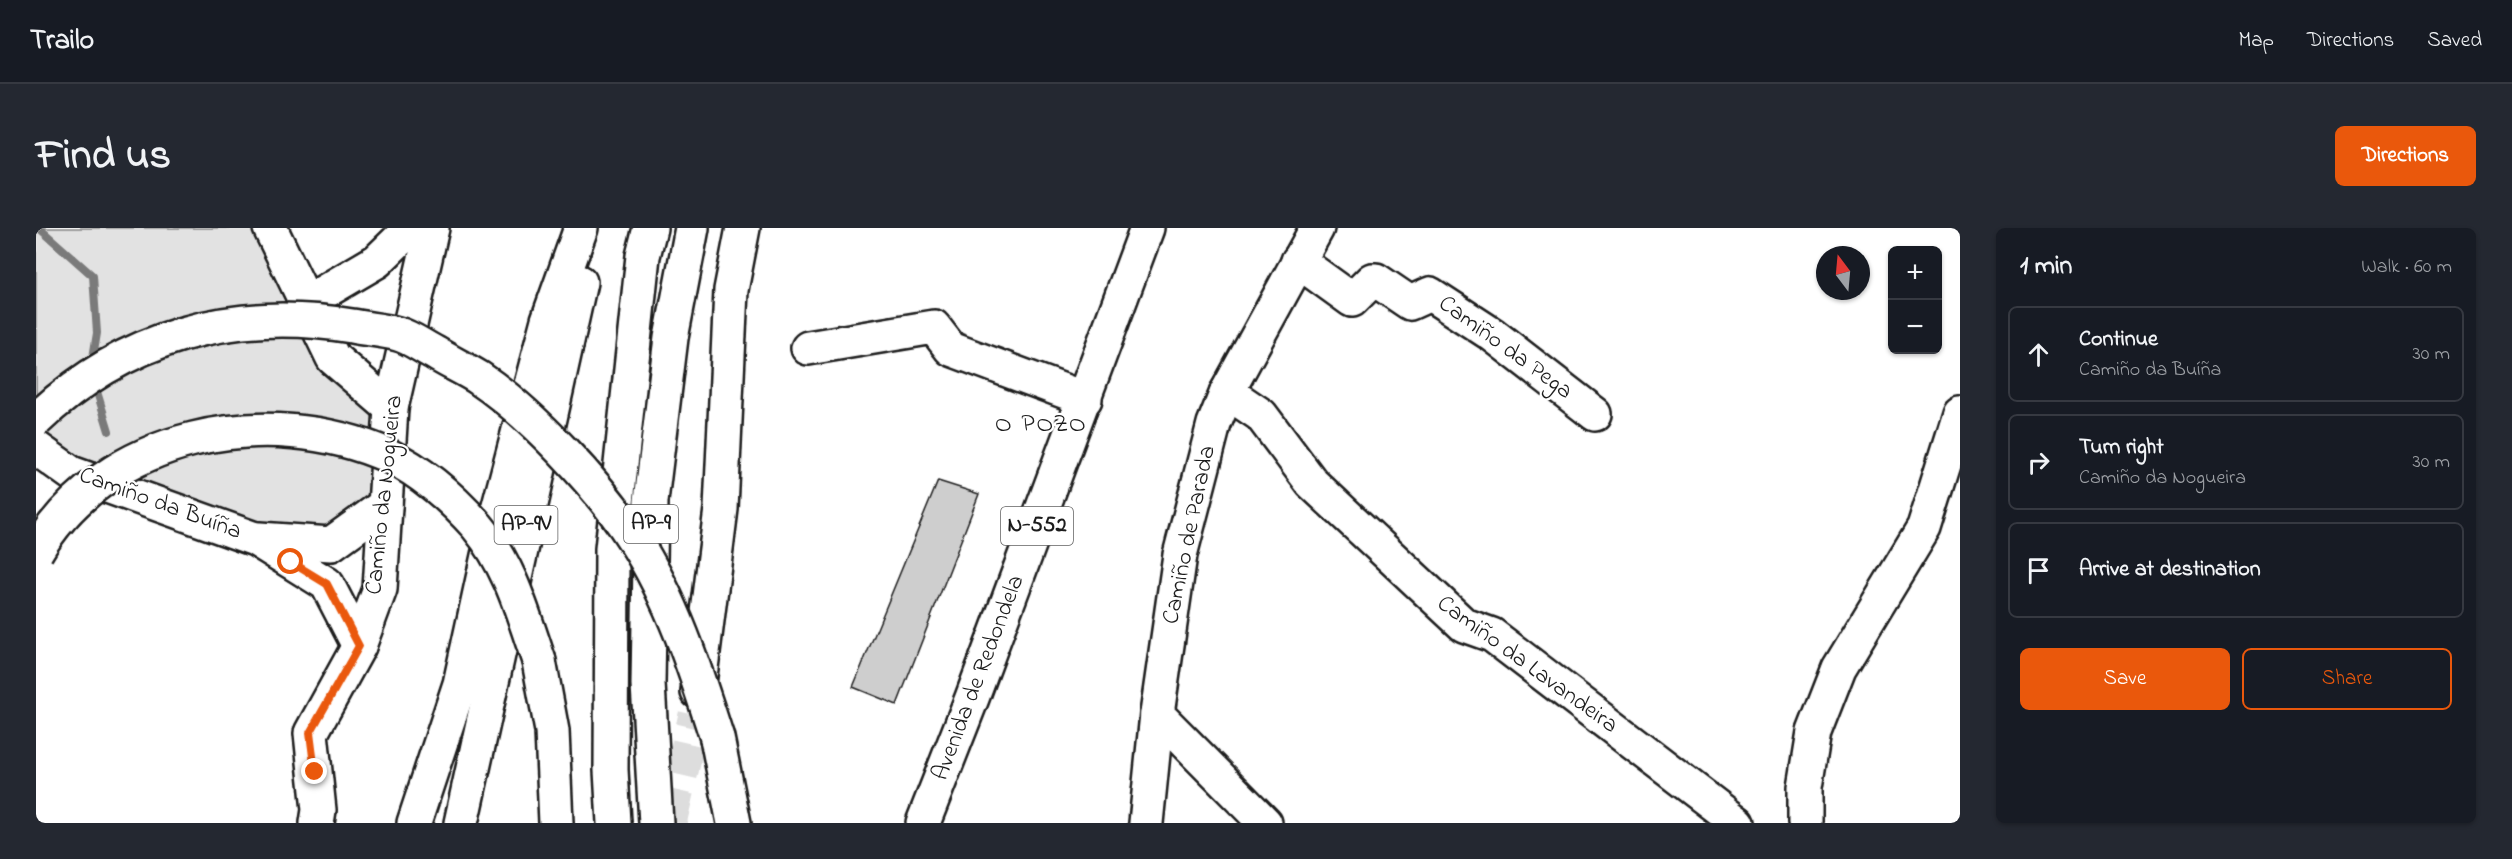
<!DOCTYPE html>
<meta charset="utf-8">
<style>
:root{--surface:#171b24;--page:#242831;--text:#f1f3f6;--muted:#9ea1a6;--line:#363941;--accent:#ea580c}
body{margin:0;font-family:"Indie Flower",sans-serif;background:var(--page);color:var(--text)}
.controls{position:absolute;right:18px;top:18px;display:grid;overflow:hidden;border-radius:9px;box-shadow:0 2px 4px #0004}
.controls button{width:54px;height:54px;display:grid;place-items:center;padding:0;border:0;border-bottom:2px solid var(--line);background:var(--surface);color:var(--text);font:30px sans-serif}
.compass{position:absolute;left:1780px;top:18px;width:54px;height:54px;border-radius:50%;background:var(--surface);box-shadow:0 2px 4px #0004;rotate:344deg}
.stop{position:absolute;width:18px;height:18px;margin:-14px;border:4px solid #ea580c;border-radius:50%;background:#fff}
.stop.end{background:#ea580c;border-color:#fff;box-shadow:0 2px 6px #0008}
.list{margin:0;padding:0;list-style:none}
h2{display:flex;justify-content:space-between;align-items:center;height:78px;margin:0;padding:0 24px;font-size:26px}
h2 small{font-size:20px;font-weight:400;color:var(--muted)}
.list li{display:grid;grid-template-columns:39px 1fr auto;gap:18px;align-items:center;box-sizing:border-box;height:96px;margin:0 12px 12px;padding:0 12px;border:2px solid var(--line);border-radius:9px}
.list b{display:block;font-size:22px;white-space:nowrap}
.list p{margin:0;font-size:20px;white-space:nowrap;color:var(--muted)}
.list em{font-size:20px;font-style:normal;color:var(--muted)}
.actions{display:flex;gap:12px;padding:18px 24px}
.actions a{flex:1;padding:14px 0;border:2px solid var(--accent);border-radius:9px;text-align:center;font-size:21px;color:var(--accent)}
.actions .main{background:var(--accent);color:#fff}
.icon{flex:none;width:33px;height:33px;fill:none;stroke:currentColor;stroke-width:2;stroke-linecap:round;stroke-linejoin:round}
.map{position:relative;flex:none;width:1924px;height:595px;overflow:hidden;border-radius:9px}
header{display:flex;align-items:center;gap:36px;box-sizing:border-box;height:84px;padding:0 30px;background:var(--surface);border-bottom:2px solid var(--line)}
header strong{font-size:28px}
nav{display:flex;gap:33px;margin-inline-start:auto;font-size:21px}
.intro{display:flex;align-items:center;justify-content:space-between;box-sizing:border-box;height:144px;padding:0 36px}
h1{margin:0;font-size:42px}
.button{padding:15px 27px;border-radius:9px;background:var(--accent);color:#fff;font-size:21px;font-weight:700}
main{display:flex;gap:36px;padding:0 36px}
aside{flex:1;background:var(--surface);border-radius:9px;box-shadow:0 2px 4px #0004}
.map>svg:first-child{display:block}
.green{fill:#e2e2e2;stroke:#7f7f7f;stroke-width:1.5}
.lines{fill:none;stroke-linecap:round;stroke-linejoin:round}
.stream{stroke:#7a7a7a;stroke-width:8}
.building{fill:#cecece;stroke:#1c1c1c;stroke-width:1.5}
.highway-tunnel{stroke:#ddd;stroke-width:33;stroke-dasharray:33 16;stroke-linecap:butt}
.street-casing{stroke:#1c1c1c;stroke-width:38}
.highway-casing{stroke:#1c1c1c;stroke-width:38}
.street{stroke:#fff;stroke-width:33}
.highway{stroke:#fff;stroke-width:33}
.highway-bridge-casing{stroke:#1c1c1c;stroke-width:38;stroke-linecap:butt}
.highway-bridge{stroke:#fff;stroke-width:33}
.route{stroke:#ea580c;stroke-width:8}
.labels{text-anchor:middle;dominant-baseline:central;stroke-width:4.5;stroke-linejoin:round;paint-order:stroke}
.shield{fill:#fff;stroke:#606060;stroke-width:1.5}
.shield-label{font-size:22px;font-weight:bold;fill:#1c1c1c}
.street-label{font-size:24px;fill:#1c1c1c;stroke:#fff}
.neighbourhood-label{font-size:26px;letter-spacing:1.5px;fill:#1c1c1c;stroke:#fff}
</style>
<header>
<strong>Trailo</strong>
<nav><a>Map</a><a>Directions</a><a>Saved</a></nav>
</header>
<div class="intro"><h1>Find us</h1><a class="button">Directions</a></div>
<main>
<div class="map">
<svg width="1924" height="595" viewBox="0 0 1924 595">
<rect width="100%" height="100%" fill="#fff"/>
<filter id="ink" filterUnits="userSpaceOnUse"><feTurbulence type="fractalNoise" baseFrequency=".0167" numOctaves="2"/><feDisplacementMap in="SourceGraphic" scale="12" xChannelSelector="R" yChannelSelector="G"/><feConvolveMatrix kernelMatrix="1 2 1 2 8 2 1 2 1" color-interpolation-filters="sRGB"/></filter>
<g filter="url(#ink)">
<polygon class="green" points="0,0 234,0 297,130 355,180 349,277 295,316 215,309 0,220"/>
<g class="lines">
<g class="stream">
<polyline points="3,0 57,48 61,105 56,136"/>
<polyline points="58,154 73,203"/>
</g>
</g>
<polygon class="building" points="902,253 943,266 861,477 817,459"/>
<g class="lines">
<polyline class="highway-tunnel" points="634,595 659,487"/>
<defs>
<g id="street">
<polyline points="234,0 297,130 355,180"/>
<polyline points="1262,33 1316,72 1336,52 1340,52 1374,75 1394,66 1457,107 1559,186"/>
<polyline points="271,74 341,33 375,0"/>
<polyline points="772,120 898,99 915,121 1049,171"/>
<polyline points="1191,164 1225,187 1276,255 1428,397 1456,407 1702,595"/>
<polyline points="0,220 35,245 219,311 291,356 323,418"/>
<polyline points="223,311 295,316 349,277"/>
<polyline points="281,595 283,582 275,505 323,418 344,361 355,180 396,0"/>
<polyline points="1110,595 1121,486"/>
<polyline points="1229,595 1121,486 1144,327 1178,196 1191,164 1281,0"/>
<polyline points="1769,595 1769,559 1778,504 1803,440 1888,300 1924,185"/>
</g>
<g id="highway">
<polyline points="503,433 516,503 520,595"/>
<polyline points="662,464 685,281 695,62 707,0"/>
<polyline points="681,510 698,595"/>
<polyline points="378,595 424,456 462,282 512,92 545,0"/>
<polyline points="425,595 544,54"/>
<polyline points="578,595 575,542 576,321 607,28 614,0"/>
<polyline points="620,595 612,456 615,273 635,110 656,0"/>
<polyline points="887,595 936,470 1111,0"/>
</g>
</defs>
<use href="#street" class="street-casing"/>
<use href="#highway" class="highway-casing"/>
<use href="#street" class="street"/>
<use href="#highway" class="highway"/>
<defs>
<g id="highway-bridge">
<path d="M0,192c88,-84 197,-114 316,-94 15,3 31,4 46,8 12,3 25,13 37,19 14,9 30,16 44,25 52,35 120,107 154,160 40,62 62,131 84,200"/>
<path d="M0,324c69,-119 232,-150 353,-96 32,15 64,43 88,70 33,39 46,88 62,135"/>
</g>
</defs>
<use href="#highway-bridge" class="highway-bridge-casing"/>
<use href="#highway-bridge" class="highway-bridge"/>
</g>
</g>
<g class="lines" filter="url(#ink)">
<polyline class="route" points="255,334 291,356 323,418 274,505 279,544"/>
</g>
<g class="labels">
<g class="shield">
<rect x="588" y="277" width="54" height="38" rx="4.5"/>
<rect x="458.5" y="278" width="63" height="38" rx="4.5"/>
<rect x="965" y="279" width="72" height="38" rx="4.5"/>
</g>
<g class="shield-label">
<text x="615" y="296">AP-9</text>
<text x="490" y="297">AP-9V</text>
<text x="1001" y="298">N-552</text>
</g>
<g class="street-label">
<text transform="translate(1469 120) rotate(36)">Camiño da Pega</text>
<text transform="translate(349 267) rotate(-84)">Camiño da Nogueira</text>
<text transform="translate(124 276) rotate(20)">Camiño da Buíña</text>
<text transform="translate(1154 307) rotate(-78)">Camiño de Parada</text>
<text transform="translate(1491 437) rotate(36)">Camiño da Lavandeira</text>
<text transform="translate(943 450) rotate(-69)">Avenida de Redondela</text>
</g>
<g class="neighbourhood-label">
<text x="1005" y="197">O POZO</text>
</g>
</g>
</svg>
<div class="controls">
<button>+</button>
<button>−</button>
</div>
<svg class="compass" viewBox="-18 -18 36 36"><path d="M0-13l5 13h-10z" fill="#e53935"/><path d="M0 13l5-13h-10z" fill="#9ea1a6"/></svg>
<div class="stop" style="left:255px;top:334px"></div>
<div class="stop end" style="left:279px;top:544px"></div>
</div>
<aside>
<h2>1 min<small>Walk · 60 m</small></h2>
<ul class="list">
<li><svg class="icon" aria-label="ahead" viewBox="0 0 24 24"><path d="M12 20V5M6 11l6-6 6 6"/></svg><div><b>Continue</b><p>Camiño da Buíña</p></div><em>30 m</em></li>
<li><svg class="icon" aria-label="right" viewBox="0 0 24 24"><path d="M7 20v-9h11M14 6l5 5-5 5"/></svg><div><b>Turn right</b><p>Camiño da Nogueira</p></div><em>30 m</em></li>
<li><svg class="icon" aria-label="arrive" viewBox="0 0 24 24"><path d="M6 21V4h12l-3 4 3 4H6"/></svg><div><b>Arrive at destination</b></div></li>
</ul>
<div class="actions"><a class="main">Save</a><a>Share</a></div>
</aside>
</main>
